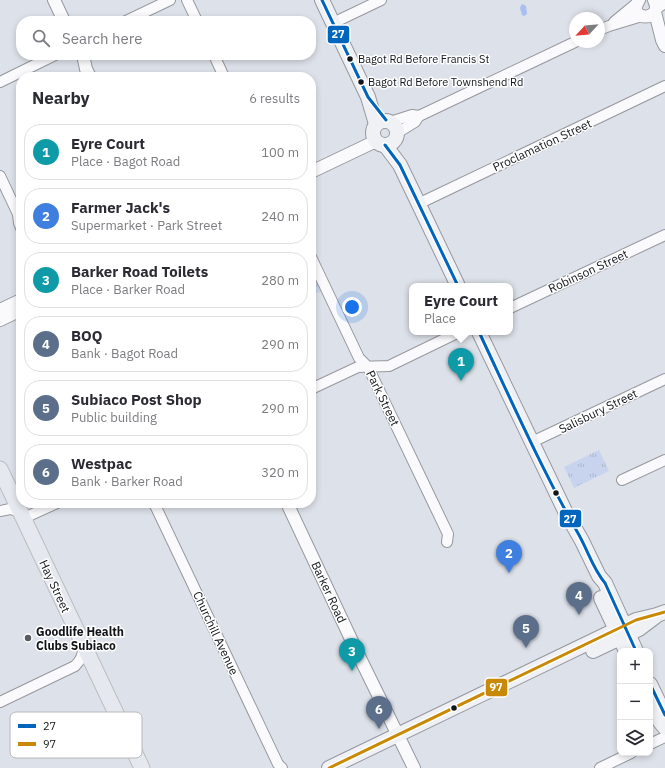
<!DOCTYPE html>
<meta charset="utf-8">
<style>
:root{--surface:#fff;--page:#f2f2f3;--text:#2b2b33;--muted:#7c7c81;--line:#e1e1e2;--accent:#585c62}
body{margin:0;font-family:"IBM Plex Sans",sans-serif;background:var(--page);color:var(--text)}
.controls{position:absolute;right:12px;bottom:12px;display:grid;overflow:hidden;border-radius:8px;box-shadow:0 2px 6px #0003}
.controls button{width:36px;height:36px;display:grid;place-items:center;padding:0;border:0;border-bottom:1px solid var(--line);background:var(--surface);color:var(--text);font:20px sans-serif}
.compass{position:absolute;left:569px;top:12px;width:36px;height:36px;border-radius:50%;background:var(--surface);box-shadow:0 2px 6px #0003;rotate:244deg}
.you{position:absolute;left:352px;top:307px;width:14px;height:14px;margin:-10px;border:3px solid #fff;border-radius:50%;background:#1a73e8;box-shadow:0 0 0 6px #1a73e833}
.badge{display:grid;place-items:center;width:26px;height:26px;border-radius:50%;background:var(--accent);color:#fff;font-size:13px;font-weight:700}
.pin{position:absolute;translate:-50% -33px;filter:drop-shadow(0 1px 2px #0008)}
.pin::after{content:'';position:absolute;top:21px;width:14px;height:12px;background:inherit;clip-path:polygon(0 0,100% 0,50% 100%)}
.popup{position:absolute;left:409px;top:283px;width:104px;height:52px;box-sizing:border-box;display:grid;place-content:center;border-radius:8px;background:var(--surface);filter:drop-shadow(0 1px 3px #0005);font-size:13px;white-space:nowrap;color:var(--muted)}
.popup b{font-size:15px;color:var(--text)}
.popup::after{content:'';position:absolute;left:50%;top:100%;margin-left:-8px;border:8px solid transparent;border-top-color:var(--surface)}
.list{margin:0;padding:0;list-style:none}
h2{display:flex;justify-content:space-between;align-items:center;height:52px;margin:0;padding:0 16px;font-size:17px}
h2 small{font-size:13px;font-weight:400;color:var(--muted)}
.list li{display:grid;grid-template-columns:26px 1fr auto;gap:12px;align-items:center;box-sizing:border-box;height:56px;margin:0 8px 8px;padding:0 8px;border:1px solid var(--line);border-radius:16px}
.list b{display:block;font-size:15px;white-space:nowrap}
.list p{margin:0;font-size:13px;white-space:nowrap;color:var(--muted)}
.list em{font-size:13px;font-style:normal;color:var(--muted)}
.icon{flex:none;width:22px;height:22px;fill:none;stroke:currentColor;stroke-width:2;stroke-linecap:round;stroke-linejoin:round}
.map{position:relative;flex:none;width:665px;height:768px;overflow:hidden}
.search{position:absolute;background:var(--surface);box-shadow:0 2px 6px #0003;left:16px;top:16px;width:300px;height:44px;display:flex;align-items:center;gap:10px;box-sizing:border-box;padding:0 14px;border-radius:16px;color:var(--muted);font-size:15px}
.panel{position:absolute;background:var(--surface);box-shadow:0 2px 6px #0003;left:16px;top:72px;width:300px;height:436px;border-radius:16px}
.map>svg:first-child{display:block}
.park{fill:url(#park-tufts)}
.water{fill:#a9bff0}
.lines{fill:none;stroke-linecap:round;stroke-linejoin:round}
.minor-casing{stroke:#96989f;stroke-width:12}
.tertiary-casing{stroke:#96989f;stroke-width:14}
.secondary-casing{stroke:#96989f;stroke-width:16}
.primary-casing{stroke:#babdc0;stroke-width:17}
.minor{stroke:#fafafc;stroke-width:10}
.tertiary{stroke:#fafafc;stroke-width:12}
.secondary{stroke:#f0f1f5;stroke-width:14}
.primary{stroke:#e5e8ee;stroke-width:15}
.bus-1-casing{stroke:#fff;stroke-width:6}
.bus-2-casing{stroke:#fff;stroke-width:6}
.bus-1{stroke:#0065bd;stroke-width:3}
.bus-2{stroke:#c98905;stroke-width:3}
.bus-dot{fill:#111419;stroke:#fff;stroke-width:1.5}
.poi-dot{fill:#585c62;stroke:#fff;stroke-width:1.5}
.labels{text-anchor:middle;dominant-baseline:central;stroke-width:3;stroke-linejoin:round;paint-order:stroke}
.bus-label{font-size:11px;fill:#111419;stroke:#fff;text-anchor:start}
.street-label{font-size:12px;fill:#111419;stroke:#fff}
.poi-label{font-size:12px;font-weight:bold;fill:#111419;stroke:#fff;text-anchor:start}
.key{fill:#fff;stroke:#b8b8ba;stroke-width:1}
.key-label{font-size:11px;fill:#111419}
.line-badge{stroke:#fff;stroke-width:1.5}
.badge-label{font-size:11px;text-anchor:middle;font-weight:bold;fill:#fff}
</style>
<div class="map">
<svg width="665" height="768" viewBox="0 0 665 768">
<defs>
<pattern id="park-tufts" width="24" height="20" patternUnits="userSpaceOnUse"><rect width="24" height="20" fill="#c8d4ee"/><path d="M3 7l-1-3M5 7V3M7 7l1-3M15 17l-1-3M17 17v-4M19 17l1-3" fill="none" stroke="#abb5cc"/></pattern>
</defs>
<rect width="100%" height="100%" fill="#dde1e9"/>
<g class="park">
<polygon points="311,270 321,291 311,296"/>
<polygon points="599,450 609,471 574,488 564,467"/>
</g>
<polygon class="water" points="522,4 526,6 527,14 524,16 522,15 520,8"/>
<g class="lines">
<defs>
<g id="minor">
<polyline points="187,0 197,21"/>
<polyline points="656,9 665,3"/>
<polyline points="126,21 170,0"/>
<polyline points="614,22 637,3"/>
<polyline points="333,23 381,0"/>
<polyline points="599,30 609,26 642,16"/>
<polyline points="214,55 224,77"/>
<polyline points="0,82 55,55"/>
<polyline points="390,122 412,115 419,116"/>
<polyline points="397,133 415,122 419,116 575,42"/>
<polyline points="0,176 18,214 21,217"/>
<polyline points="418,204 665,86"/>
<polyline points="18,214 19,223 21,228"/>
<polyline points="311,257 359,358 368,367 448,534 447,542"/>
<polyline points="510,308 665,235"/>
<polyline points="311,389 358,367 389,366 459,332"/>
<polyline points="532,442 665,379"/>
<polyline points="622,480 665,460"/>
<polyline points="154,503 278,764 282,768"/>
<polyline points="0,511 10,509 21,512"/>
<polyline points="24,518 57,503"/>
<path d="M0,702l75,-36c6,-6 9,-14 8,-21"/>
<polyline points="650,744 665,737"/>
<polyline points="600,768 631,753"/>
</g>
<g id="tertiary">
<polyline points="54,0 64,21"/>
<path d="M639,0c-14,22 26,22 15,0"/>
<polyline points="655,12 662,40 665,46"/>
<polyline points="83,55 86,69 90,77"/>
<polyline points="311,172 376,141"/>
<polyline points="0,310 21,300"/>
<polyline points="0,320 21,310"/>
<polyline points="287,503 359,656 414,768"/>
</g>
<g id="secondary">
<polyline points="322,0 368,97 376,124"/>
<circle cx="385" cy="133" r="12"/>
<polyline points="385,145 400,165 458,286"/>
<polyline points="479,332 565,511 582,541 599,576 605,583 636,651"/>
<polyline points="601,598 626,651"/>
<polyline points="593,651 639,629 655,617"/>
<polyline points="650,684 665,715"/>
<polyline points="654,709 660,722 665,728"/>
<polyline points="329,768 636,620 657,615 665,612"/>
</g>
<polyline id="primary" points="0,469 142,768"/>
</defs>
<use href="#minor" class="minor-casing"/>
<use href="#tertiary" class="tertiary-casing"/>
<use href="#secondary" class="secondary-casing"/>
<use href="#primary" class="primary-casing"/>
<use href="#minor" class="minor"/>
<use href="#tertiary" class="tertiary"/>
<use href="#secondary" class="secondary"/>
<use href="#primary" class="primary"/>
<defs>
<g id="bus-1">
<polyline points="322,0 368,97 386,120"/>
<polyline points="385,145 400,165 458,286"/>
<path d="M479,332c32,68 63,138 100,203 9,16 14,34 26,48l31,68"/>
<polyline points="650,684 665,715"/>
</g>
<polyline id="bus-2" points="329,768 636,620 665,612"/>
</defs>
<use href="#bus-1" class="bus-1-casing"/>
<use href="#bus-2" class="bus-2-casing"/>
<use href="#bus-1" class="bus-1"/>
<use href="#bus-2" class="bus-2"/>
</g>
<g class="bus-dot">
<circle cx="350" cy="59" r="3.5"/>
<circle cx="361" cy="82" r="3.5"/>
<circle cx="556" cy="493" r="3.5"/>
<circle cx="454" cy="708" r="3.5"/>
</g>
<circle class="poi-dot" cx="28" cy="638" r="4"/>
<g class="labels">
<g class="bus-label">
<text x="358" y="59">Bagot Rd Before Francis St</text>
<text x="368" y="82">Bagot Rd Before Townshend Rd</text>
</g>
<g class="street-label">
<text transform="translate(542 145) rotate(-25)">Proclamation Street</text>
<text transform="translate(588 271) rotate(-25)">Robinson Street</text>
<text transform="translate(383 398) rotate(64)">Park Street</text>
<text transform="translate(598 411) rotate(-26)">Salisbury Street</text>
<text transform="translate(55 586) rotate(65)">Hay Street</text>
<text transform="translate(329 592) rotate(65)">Barker Road</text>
<text transform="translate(216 633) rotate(65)">Churchill Avenue</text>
</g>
<g class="poi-label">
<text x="36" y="631">Goodlife Health<tspan x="36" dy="14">Clubs Subiaco</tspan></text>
</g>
</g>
<rect x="10" y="712" width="132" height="46" rx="6" class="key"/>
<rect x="18" y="724" width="18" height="4" fill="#0065bd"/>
<rect x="18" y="742" width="18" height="4" fill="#c98905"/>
<g class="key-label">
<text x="43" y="730">27</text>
<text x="43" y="748">97</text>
</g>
<g class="line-badge">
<rect x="327" y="25" width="23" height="19" rx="4" fill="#0065bd"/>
<rect x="559" y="509" width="23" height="19" rx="4" fill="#0065bd"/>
<rect x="485" y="678" width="23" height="19" rx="4" fill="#c98905"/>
</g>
<g class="badge-label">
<text x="338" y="38">27</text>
<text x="570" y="523">27</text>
<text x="496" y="691">97</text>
</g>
</svg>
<div class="controls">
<button>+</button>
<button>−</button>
<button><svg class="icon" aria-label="layers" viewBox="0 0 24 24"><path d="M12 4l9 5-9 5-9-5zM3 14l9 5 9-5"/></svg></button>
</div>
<svg class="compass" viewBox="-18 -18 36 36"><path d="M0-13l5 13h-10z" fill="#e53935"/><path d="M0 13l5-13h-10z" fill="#7c7c81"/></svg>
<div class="you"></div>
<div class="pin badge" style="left:461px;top:381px;background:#0f9aa8">1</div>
<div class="popup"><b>Eyre Court</b>Place</div>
<div class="pin badge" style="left:509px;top:573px;background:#3f7fe0">2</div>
<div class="pin badge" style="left:352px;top:671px;background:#0f9aa8">3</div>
<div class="pin badge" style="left:579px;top:615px;background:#5c6f8a">4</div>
<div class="pin badge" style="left:526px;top:648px;background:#5c6f8a">5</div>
<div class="pin badge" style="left:379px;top:729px;background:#5c6f8a">6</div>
<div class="search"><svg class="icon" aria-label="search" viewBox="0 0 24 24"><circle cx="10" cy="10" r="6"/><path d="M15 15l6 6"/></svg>Search here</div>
<section class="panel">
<h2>Nearby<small>6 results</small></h2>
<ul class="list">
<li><span class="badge" style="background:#0f9aa8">1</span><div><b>Eyre Court</b><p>Place · Bagot Road</p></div><em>100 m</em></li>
<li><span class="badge" style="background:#3f7fe0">2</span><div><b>Farmer Jack's</b><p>Supermarket · Park Street</p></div><em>240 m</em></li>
<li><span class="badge" style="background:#0f9aa8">3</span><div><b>Barker Road Toilets</b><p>Place · Barker Road</p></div><em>280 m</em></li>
<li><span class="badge" style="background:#5c6f8a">4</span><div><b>BOQ</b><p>Bank · Bagot Road</p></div><em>290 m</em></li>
<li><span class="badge" style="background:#5c6f8a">5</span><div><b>Subiaco Post Shop</b><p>Public building</p></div><em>290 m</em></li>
<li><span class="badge" style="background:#5c6f8a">6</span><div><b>Westpac</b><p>Bank · Barker Road</p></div><em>320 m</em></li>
</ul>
</section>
</div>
